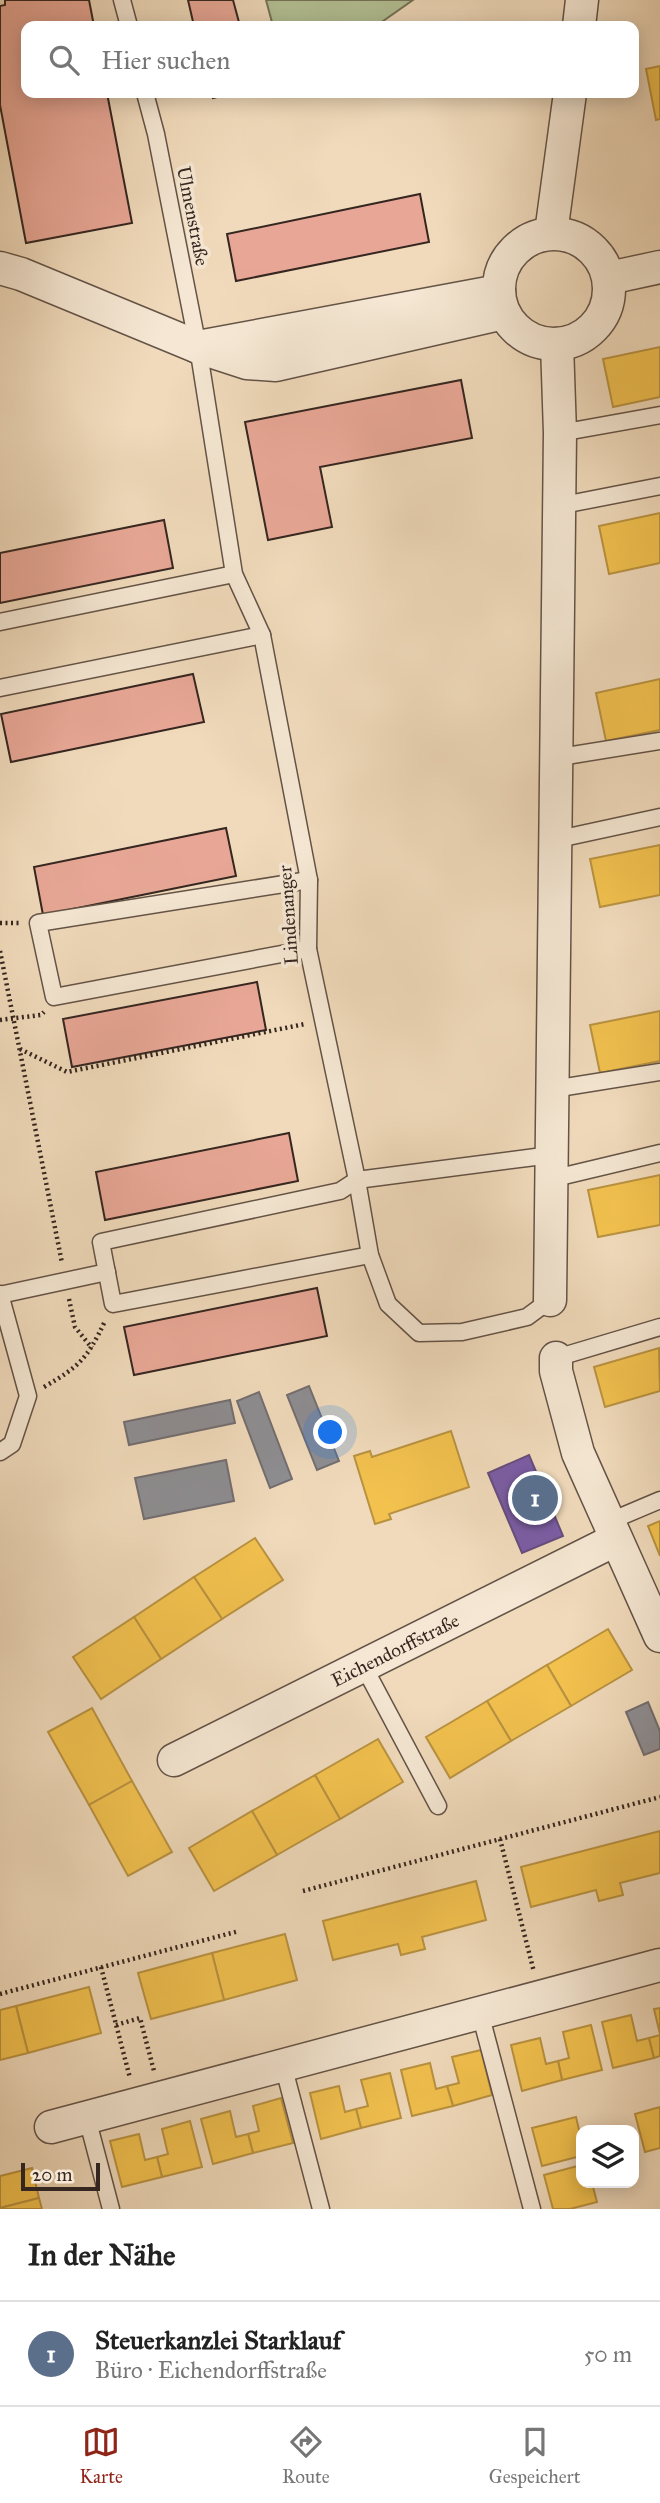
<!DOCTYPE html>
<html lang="de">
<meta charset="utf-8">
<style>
:root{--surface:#fff;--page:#f2f2f2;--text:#222;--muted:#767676;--line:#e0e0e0;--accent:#8f2418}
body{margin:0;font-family:"IM FELL Great Primer",serif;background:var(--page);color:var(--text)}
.controls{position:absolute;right:21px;bottom:21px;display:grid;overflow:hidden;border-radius:14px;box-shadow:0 4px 18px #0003}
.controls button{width:63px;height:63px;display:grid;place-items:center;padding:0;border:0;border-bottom:2px solid var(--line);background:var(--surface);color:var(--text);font:35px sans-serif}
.scale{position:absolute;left:21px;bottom:18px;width:79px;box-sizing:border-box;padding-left:7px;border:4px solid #352620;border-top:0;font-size:19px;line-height:24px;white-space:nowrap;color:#352620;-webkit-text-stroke:5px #f5e7d3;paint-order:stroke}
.you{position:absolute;left:331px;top:1433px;width:24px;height:24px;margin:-18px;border:5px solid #fff;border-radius:50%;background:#1a73e8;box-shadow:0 0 0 10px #1a73e833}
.badge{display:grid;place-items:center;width:46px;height:46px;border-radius:50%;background:var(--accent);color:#fff;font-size:23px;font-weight:700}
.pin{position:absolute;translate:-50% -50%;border:4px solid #fff;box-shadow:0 2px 7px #0006}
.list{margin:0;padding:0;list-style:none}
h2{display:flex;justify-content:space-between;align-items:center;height:91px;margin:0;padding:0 28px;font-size:30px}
h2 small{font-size:23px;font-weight:400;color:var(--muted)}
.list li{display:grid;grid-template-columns:46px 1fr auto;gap:21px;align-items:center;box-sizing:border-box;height:105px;padding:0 28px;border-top:2px solid var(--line)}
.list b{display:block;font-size:26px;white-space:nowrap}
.list p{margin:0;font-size:23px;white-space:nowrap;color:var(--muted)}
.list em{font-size:23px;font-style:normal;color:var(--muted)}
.icon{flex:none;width:38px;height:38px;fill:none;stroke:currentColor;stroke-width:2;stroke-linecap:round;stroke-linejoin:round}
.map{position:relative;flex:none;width:660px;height:2209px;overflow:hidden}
.search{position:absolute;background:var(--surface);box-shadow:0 4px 18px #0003;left:21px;right:21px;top:21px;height:77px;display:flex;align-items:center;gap:18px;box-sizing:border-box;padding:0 24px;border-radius:14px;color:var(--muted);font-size:26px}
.sheet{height:196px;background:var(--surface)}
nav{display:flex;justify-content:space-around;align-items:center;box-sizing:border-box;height:98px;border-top:2px solid var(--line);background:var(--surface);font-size:19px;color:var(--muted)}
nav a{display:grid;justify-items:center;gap:4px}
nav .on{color:var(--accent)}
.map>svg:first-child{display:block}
.green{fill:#b3c195;stroke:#74745a;stroke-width:2}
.homes{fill:#f2c14e;stroke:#b99240;stroke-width:2}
.offices{fill:#7b5ea7;stroke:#664d7e;stroke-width:2}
.industry{fill:#8d8d92;stroke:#736e70;stroke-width:2}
.building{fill:#e8a796;stroke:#352620;stroke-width:2}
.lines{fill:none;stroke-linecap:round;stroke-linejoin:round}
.lane-casing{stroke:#645347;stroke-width:19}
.street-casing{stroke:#645347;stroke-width:35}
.path{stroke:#352620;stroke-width:4.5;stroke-dasharray:2 3.5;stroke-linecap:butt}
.lane{stroke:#f5e7d3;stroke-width:16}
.street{stroke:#f5e7d3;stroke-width:32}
.labels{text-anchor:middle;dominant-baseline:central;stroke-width:7;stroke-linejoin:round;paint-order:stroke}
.street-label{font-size:19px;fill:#352620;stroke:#f5e7d3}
</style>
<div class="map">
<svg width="660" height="2209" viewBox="0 0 660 2209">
<rect width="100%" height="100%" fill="#f0dabb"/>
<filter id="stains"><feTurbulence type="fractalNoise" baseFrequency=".00286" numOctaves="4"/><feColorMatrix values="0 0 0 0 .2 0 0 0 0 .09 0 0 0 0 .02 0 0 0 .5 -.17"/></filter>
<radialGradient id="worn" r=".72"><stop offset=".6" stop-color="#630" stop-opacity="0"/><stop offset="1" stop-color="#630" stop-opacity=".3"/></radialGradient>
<polygon class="green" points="266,0 413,0 376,26 273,26"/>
<g class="homes">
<polygon points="660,66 660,119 656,120 646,69"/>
<polygon points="660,347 660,397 613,407 603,359"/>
<polygon points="660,513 660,563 609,574 599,526"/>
<polygon points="660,679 660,730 606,741 596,693"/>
<polygon points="660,845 660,895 600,907 590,859"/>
<polygon points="660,1011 660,1061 600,1073 590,1025"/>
<polygon points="660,1175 660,1225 598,1237 588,1190"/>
<polygon points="659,1348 660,1391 605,1407 594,1367"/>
<polygon points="451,1431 469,1487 389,1514 391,1519 375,1524 354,1456 370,1451 372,1457"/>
<polygon points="660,1521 660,1556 648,1526"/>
<polygon points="255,1538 283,1580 222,1619 194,1577"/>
<polygon points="194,1577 222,1619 161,1659 134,1617"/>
<polygon points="134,1617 161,1659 101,1699 73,1657"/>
<polygon points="608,1629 632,1670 571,1706 547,1665"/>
<polygon points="547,1665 571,1706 511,1741 487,1701"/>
<polygon points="487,1701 511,1741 450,1778 426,1737"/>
<polygon points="92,1708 132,1781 89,1805 48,1732"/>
<polygon points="378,1739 403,1782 340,1819 315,1775"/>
<polygon points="315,1775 340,1819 277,1855 252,1811"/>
<polygon points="132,1781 172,1852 128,1876 89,1805"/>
<polygon points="252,1811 277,1855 214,1891 189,1848"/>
<polygon points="660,1831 660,1873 620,1883 623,1895 599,1901 596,1890 531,1907 521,1867"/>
<polygon points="476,1881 486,1920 422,1937 425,1949 401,1955 398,1944 333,1960 323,1921"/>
<polygon points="285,1934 297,1980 224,2000 212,1953"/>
<polygon points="212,1953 224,2000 151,2019 138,1973"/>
<polygon points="89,1987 101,2033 28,2053 16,2006"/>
<polygon points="16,2006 28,2053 0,2060 0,2010"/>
<polygon points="660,2008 660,2034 654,2009"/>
<polygon points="631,2015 637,2041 649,2038 654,2058 613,2068 602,2022"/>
<polygon points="591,2025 602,2070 562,2080 558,2061 569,2058 563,2032"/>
<polygon points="660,2035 660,2056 654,2058 649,2038"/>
<polygon points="540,2038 546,2064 558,2061 562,2080 522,2091 511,2045"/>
<polygon points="481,2050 492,2095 453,2106 447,2086 459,2083 452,2057"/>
<polygon points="430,2063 436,2089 447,2086 453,2106 412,2116 401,2070"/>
<polygon points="390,2073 401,2118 361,2128 356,2109 368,2106 361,2080"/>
<polygon points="339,2086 345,2112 356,2109 361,2128 321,2139 310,2093"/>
<polygon points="281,2098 293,2143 253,2153 248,2134 259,2131 253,2106"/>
<polygon points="660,2107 660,2148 645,2152 635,2114"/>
<polygon points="230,2111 236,2137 248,2134 253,2153 213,2164 201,2119"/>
<polygon points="576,2117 581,2138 581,2156 542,2166 532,2128"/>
<polygon points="190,2121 202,2167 162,2177 157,2157 168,2154 162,2129"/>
<polygon points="139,2134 145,2160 157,2157 162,2177 122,2187 110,2141"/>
<polygon points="581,2165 581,2183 592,2183 597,2202 570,2209 553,2209 544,2175"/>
<polygon points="32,2168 39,2198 0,2208 0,2176"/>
<polygon points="39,2198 42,2209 0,2209 0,2208"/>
</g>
<polygon class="offices" points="529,1455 563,1536 522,1553 488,1473"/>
<g class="industry">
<polygon points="309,1386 339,1461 317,1470 287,1395"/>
<polygon points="259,1392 292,1479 270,1488 237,1401"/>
<polygon points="230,1400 235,1423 129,1445 124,1422"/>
<polygon points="226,1460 234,1501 144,1519 135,1478"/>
<polygon points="648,1702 660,1731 660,1749 644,1755 626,1712"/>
</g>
<g class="building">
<polygon points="5,0 89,0 94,26 26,26 26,93 107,93 132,223 26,243 0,105 0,6 5,5"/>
<polygon points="188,0 233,0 240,26 194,26"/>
<polygon points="212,93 233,93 213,98"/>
<polygon points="420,194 429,242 236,281 227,234"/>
<polygon points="461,380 472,438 320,467 332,527 268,540 245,422"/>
<polygon points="164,520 173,568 0,603 0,553"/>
<polygon points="193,674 204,722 11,762 1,714"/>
<polygon points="226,828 236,876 43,915 34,867"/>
<polygon points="257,982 266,1030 72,1067 63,1019"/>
<polygon points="289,1133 298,1181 105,1220 96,1172"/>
<polygon points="317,1288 327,1336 134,1375 124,1327"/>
</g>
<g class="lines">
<defs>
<g id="lane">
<polyline points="122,0 129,26"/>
<polyline points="145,93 156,134 198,347 234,574 262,635 309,880 308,949 357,1180 370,1255 388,1304 419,1333 462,1332 527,1317 550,1300"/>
<polyline points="560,433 660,415"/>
<polyline points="558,506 660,486"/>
<polyline points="0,622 234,574"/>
<polyline points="0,688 262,635"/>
<polyline points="554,758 660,741"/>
<polyline points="554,840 660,817"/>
<polyline points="308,949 54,997 38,923 309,880"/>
<polyline points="553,1089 660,1072"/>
<polyline points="551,1179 660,1153"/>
<polyline points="370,1255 113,1304 101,1242 340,1191 357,1180 551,1155"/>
<polyline points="0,1294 28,1396 12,1444 0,1452"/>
<polyline points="0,1295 107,1272"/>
<polyline points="556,1358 660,1327"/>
<polyline points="608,1522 660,1500"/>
<polyline points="363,1665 438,1806"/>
<polyline points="480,2013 532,2209"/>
<polyline points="283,2065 321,2209"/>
<polyline points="87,2118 111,2209"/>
</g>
<g id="street">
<polyline points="579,26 582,0"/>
<polyline points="551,233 570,93"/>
<circle cx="554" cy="289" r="55"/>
<polyline points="0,268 21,274 198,347"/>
<polyline points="609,278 660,267"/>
<polyline points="499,291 198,347 247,363 276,365 504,313"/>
<polyline points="550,1300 560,433 557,344"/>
<polyline points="556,1358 556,1371 578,1453 660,1636"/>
<path id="s1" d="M174,1760l441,-220"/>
<polyline points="51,2127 660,1965"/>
</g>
</defs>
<use href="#lane" class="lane-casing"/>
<use href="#street" class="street-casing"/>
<g class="path">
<polyline points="0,923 20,923"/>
<polyline points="0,951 62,1263"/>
<polyline points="0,1020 41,1015 44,1012"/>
<polyline points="20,1049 67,1072 305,1024"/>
<polyline points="69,1299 75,1327 92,1348"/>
<path d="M44,1387c36,-21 43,-28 61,-66"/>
<polyline points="500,1839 534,1972"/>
<polyline points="303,1891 660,1797"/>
<polyline points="101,1967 130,2078"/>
<polyline points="0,1994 239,1931"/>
<polyline points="116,2025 140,2018 154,2071"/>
</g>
<use href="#lane" class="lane"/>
<use href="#street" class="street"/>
</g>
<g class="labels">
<g class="street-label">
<text transform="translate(193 216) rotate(79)">Ulmenstraße</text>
<text transform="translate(288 915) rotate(-94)">Lindenanger</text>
<text stroke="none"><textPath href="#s1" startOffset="247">Eichendorffstraße</textPath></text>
</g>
</g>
<rect width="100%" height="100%" filter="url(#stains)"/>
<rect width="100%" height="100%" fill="url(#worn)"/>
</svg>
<div class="controls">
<button><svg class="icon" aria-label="layers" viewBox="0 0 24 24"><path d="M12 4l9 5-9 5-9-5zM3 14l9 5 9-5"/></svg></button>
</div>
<div class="scale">20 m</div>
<div class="you"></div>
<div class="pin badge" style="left:535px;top:1498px;background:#5c6f8a">1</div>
<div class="search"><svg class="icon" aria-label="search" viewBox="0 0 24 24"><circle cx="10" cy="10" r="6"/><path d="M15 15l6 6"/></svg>Hier suchen</div>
</div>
<section class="sheet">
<h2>In der Nähe<small></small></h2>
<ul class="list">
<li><span class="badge" style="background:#5c6f8a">1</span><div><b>Steuerkanzlei Starklauf</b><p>Büro · Eichendorffstraße</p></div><em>50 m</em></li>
</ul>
</section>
<nav>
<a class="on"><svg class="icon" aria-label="map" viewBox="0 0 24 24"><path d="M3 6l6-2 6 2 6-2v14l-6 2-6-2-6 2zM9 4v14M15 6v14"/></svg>Karte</a>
<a><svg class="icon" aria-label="directions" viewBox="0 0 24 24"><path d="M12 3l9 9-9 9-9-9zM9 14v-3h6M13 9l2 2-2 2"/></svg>Route</a>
<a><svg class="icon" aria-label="saved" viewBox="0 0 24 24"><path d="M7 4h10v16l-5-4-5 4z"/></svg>Gespeichert</a>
</nav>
